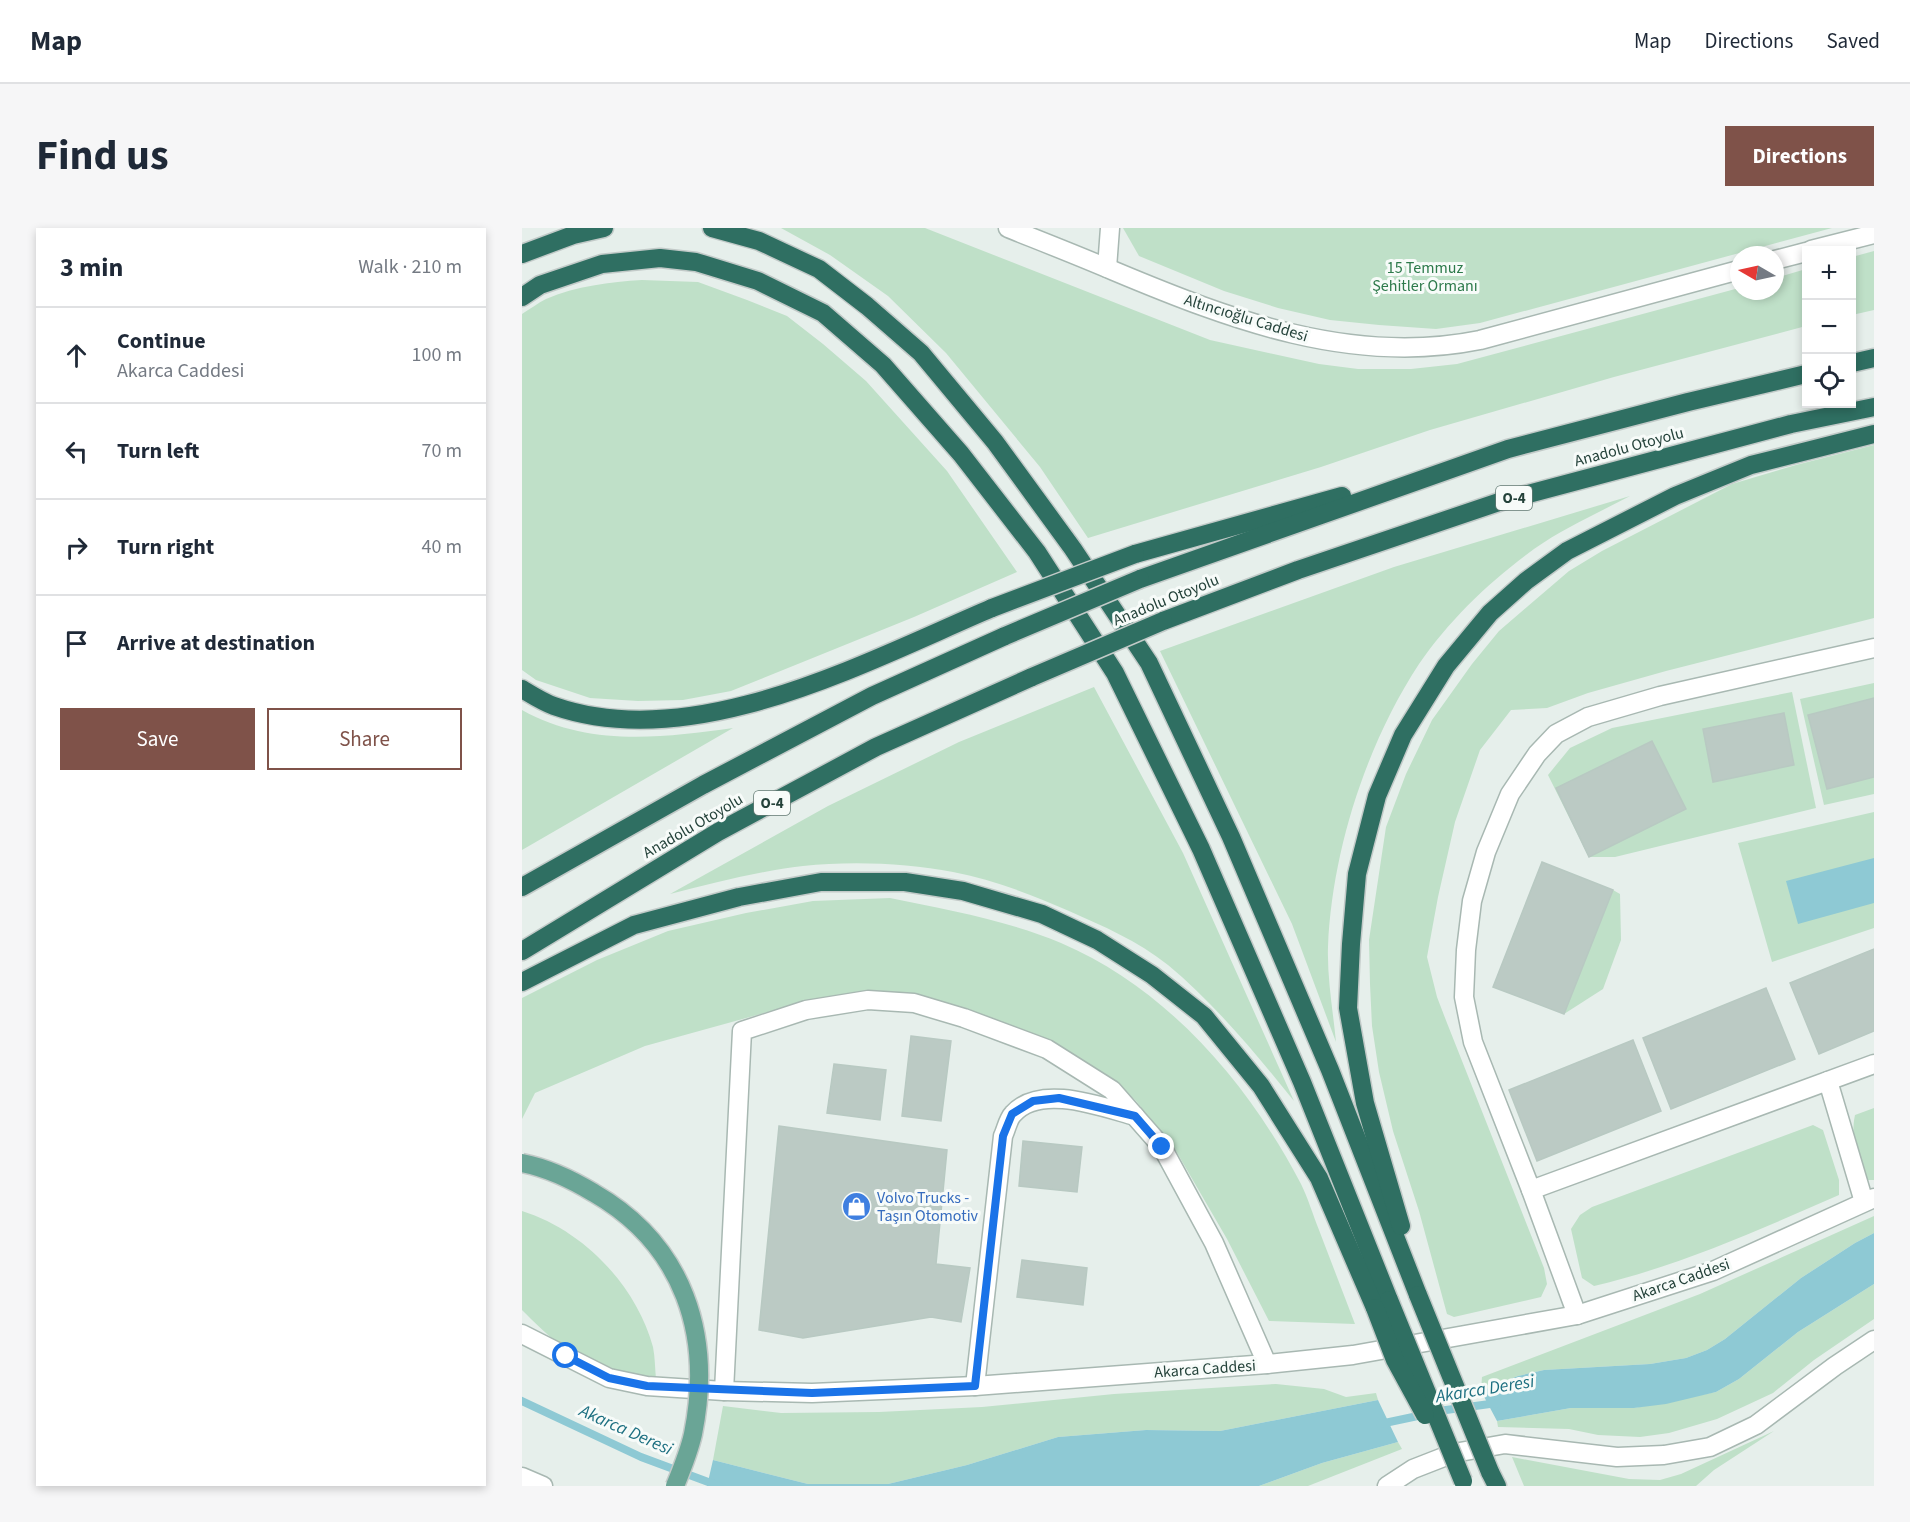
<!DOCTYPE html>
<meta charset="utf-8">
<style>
:root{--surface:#fff;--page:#f6f6f7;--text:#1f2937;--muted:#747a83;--line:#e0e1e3;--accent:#7f5249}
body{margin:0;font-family:"Source Sans 3",sans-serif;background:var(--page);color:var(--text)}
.controls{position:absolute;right:18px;top:18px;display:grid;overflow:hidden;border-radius:0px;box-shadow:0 3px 9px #0003}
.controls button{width:54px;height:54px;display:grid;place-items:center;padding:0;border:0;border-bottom:2px solid var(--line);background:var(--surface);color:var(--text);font:30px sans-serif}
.compass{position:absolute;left:1208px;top:18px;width:54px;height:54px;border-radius:50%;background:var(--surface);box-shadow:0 3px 9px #0003;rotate:279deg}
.stop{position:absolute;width:18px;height:18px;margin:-14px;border:4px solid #1a73e8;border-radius:50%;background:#fff}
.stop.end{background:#1a73e8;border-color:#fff;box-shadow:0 2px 6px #0008}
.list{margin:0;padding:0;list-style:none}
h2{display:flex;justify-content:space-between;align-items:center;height:78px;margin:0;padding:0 24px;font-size:26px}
h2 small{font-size:20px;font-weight:400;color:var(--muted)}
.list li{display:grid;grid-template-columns:39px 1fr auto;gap:18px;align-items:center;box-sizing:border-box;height:96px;padding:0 24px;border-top:2px solid var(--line)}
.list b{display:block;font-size:22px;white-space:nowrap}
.list p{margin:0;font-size:20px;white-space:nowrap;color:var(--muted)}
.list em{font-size:20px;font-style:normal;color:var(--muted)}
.actions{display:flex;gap:12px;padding:18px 24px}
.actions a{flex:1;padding:14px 0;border:2px solid var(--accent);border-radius:0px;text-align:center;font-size:21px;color:var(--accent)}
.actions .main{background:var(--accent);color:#fff}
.icon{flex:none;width:33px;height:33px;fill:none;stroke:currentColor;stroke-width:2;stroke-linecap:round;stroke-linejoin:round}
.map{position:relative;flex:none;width:1352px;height:1258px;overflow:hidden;border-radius:0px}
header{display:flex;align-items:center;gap:36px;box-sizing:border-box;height:84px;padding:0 30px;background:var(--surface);border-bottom:2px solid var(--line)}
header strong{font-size:28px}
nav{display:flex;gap:33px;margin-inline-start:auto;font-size:21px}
.intro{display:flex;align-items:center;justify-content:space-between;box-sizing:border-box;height:144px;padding:0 36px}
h1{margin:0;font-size:42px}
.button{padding:15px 27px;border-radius:0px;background:var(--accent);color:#fff;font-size:21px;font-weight:700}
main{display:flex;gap:36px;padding:0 36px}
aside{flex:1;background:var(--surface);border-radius:0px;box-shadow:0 3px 9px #0003}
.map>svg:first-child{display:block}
.green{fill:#bfe0c8}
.water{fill:#8ec9d4}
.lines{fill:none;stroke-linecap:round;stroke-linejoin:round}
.stream{stroke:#8ec9d4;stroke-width:8}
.building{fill:#bbcac4;stroke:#b8c9c2;stroke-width:1.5}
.minor-casing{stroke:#a8b8b2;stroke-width:21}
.highway-casing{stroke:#c2cac8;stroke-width:21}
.minor{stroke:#fff;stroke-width:18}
.highway{stroke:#2f6f62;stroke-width:18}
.major-bridge-casing{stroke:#c2cac8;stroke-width:21;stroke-linecap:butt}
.highway-bridge-casing{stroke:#c2cac8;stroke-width:21;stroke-linecap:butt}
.major-bridge{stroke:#6aa596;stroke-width:18}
.highway-bridge{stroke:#2f6f62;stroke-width:18}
.route{stroke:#1a73e8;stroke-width:8}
.labels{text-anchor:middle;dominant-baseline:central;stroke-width:6;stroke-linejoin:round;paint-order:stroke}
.shield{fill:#f7fbf9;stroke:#637a73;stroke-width:1.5}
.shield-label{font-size:15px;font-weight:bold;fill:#24423a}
.park-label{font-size:16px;fill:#2d7a4b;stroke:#f7fbf9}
.street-label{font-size:16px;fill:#24423a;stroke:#f7fbf9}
.shop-label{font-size:16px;fill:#366cbe;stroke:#f7fbf9;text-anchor:start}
.water-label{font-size:18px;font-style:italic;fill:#1c6f80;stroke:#f7fbf9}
</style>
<header>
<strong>Map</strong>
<nav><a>Map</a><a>Directions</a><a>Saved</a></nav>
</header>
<div class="intro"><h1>Find us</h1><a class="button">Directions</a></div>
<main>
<aside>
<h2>3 min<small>Walk · 210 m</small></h2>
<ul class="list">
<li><svg class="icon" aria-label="ahead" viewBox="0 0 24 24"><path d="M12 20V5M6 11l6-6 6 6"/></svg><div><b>Continue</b><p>Akarca Caddesi</p></div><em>100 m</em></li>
<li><svg class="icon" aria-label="left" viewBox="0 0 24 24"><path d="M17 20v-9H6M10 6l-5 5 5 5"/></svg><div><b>Turn left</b></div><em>70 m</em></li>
<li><svg class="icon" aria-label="right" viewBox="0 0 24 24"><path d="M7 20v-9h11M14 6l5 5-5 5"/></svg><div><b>Turn right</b></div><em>40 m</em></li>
<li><svg class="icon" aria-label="arrive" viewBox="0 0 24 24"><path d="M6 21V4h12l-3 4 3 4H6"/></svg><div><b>Arrive at destination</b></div></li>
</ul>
<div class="actions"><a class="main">Save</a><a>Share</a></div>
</aside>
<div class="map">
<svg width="1352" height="1258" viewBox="0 0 1352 1258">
<rect width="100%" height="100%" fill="#e6efeb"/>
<g class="green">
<polygon points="259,0 403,0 688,112 797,136 836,141 889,141 935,136 1217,60 1217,63 1253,63 1253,50 1284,41 1284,98 1092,149 908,202 799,239 566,310 518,239 424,125 366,68 308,27"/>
<polygon points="601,0 1310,0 958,95 914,101 857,97 808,92 756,80 702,63 617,28"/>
<polygon points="1352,23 1352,82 1330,87 1330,29"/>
<path d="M120,52l56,2 49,18 40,16 36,28 43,37 81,90 70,101 -103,45 -183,74 -48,9 -45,1 -48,-3 -54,-18 -14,-10v-356c8,-5 16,-11 24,-15 30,-13 64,-17 96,-19z"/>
<polygon points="1352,217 1352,390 1144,443 1066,465 1025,480 989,482 958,522 933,594 916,669 905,729 915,769 925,795 1022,1040 1025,1056 1019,1069 932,1089 925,1086 897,983 871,903 857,844 850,798 848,756 847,712 864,599 884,546 910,492 950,436 977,403 1047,343 1080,323 1210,256 1274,237"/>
<path d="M1108,268c-32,17 -66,32 -96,53 -43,31 -85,71 -115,115 -53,81 -87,187 -91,283 -1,31 5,64 8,95l-44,-118 -132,-273 234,-84z"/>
<polygon points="1352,455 1352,566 1302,577 1278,471"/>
<path d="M572,459l89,166 111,248c-39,-48 -78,-96 -126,-136 -30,-24 -65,-39 -99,-54 -37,-16 -77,-32 -116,-39 -46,-9 -103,-11 -150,-6 -44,5 -89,17 -133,28l158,-88 131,-64z"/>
<polygon points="1270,464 1294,580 1093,629 1067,629 1026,547 1048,520 1090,500"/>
<path d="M0,482c66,37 139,28 211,18l-211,122z"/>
<polygon points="1352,584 1352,700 1250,734 1216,615"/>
<polygon points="1091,662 1098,666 1099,712 1081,761 1042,786"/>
<path d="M368,670c57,12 117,22 171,45 107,46 187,140 240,241 7,14 12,31 18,46 12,31 24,63 36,94l-86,-3 -42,-82 -51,-88 -40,-50 -24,-23 -62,-38 -86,-30 -160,-8 -159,44 -110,47 -13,26v-121l75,-38 71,-29 78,-18 67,-12z"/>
<path d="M1352,880v72h-10c-6,-22 -14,-42 -9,-65z"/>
<path d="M1291,897l10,5 16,50v15c-80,35 -160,71 -245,91l-12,-8 -11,-49 9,-14 12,-8z"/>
<path d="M0,983c61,19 114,74 131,136 2,10 2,22 3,32 -14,-1 -29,0 -43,-3 -30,-6 -69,-44 -91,-66z"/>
<polygon points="1352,988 1352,1005 1333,1015 1279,1050 1203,1111 1185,1122 1164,1130 1128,1136 1022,1142 996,1148 959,1163 960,1149 1178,1066"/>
<polygon points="1352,1056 1352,1091 1292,1132 1251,1165 1195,1191 1147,1205 1118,1209 1076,1207 1047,1201 976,1199 975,1193 1049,1180 1112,1180 1194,1164 1217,1151 1276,1104"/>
<polygon points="754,1156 802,1161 824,1169 854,1165 856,1172 698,1203 624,1202 536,1209 445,1237 366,1256 286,1256 191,1232 201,1178 259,1185 357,1184 460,1179 592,1166"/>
<polygon points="1252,1203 1192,1242 1174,1258 1002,1258 990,1229 1107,1251 1138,1252 1159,1246"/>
<polygon points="876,1214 880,1221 786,1258 737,1258 800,1235"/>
</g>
<g class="water">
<polygon points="1352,630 1352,675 1276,696 1264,653"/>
<polygon points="1352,1005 1352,1056 1276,1104 1217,1151 1194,1164 1144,1176 1112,1180 1049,1180 975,1193 959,1163 996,1148 1022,1142 1128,1136 1164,1130 1185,1122 1203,1111 1279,1050 1333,1015"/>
<polygon points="856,1172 876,1214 800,1235 737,1258 185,1258 191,1232 286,1256 366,1256 445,1237 536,1209 624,1202 698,1203"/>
</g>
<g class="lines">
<g class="stream">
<polyline points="0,1173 119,1229 197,1258"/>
<polyline points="858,1196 924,1182 975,1175"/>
</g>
</g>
<g class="building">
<polygon points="1352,470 1352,549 1305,561 1286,487"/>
<polygon points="1262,485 1272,537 1191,554 1181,501"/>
<polygon points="1130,513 1164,581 1067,629 1034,560"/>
<polygon points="1020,634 1091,662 1042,786 971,759"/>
<polygon points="1352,721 1352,803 1297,826 1268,755"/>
<polygon points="1244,760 1273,831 1149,881 1121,810"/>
<polygon points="389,808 429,813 419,893 380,888"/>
<polygon points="1111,812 1139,883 1015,933 987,862"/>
<polygon points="312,836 364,842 358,892 305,885"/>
<polygon points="257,898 425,922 414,1036 448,1040 439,1094 409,1089 281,1110 237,1102"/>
<polygon points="501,913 560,919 555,964 497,958"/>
<polygon points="500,1032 565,1040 561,1077 495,1069"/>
</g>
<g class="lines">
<defs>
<g id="minor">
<path d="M486,0c35,14 71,28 106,43 117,49 238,95 366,69l259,-70"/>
<polyline points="1289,22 1352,6"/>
<polyline points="1253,32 1284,24"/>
<polyline points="585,40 588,0"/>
<polyline points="1306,853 1342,974"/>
<polyline points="1009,962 1352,836"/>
<polyline points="1055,1087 1009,962 951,814 942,769 944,722 950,673 964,624 988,566 1015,526 1034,506 1066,489 1138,468 1352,420"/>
<polyline points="0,1106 87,1150 125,1158 202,1163 290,1165 453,1158 745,1136 831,1127 1055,1087 1191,1043 1352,970"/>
<path d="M453,1158l28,-250c3,-6 5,-17 10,-22 27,-31 89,-7 122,2"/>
<polyline points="202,1163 220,803 284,782 346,772 392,775 442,790 525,821 590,862 640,919 692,1015 745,1136"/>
<polyline points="0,1249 21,1258"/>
<polyline points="865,1258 891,1241 932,1225 983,1216 1095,1229 1142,1227 1188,1219 1234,1197 1313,1138 1352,1112"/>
</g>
<g id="highway">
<polyline points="190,0 237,13 297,41 345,78 399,125 473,214 551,321 627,435 709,609 808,842 896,1067"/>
<polyline points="0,26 51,7 82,0"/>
<polyline points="0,69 18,57 80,36 138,30 174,34 236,53 301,85 361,137 439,226 515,324 593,445 679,621 780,854 867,1072"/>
<polyline points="1330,135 1352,130"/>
<polyline points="613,326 820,268"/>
<polyline points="618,351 986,221 1166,174 1284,146"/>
<polyline points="641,393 776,342 980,273 1269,196 1352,179"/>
<path d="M0,461c10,6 21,13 32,17 140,49 311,-44 438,-98"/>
<polyline points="0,659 181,557 350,468 483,408"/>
<polyline points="0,723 196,604 354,519 510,449"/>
<polyline points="0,754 112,697 217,669 299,654 383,654 441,663 520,686 575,712 630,747 682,788 739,858 797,950 853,1080"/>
<polyline points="879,998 843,875 826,780 829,716 835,646 855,568 881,507 924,438 968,385 1004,353 1045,323 1153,268 1229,237 1352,206"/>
<polyline points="968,1244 975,1258"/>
</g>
</defs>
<use href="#minor" class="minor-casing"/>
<use href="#highway" class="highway-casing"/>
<use href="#minor" class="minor"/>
<use href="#highway" class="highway"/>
<defs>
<path id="major-bridge" d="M0,935c26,5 49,16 72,30 90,52 119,142 99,241 -4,18 -11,35 -18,52"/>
<g id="highway-bridge">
<polyline points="470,380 613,326"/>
<polyline points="483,408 618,351"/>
<polyline points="510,449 641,393"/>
<polyline points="896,1067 968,1244"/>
<polyline points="867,1072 941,1253"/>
<polyline points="853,1080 873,1132 903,1187"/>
</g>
</defs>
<use href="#major-bridge" class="major-bridge-casing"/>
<use href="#highway-bridge" class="highway-bridge-casing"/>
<use href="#major-bridge" class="major-bridge"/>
<use href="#highway-bridge" class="highway-bridge"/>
</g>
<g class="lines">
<polyline class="route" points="44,1128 87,1150 125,1158 290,1165 453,1158 481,908 490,886 511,873 537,870 613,888 640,919"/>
</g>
<defs>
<symbol id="shop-disc" viewBox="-11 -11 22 22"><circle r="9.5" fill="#3f7fe0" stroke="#f7fbf9"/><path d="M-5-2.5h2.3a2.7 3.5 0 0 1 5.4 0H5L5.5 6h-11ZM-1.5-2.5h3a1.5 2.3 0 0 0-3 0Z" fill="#fff"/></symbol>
</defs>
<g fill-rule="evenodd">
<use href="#shop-disc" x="318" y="962" width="33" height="33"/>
</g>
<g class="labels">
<g class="shield">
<rect x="974" y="258" width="36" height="24" rx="4.5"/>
<rect x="232" y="563" width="36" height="24" rx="4.5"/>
</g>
<g class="shield-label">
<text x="992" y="270">O-4</text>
<text x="250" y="575">O-4</text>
</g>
<g class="park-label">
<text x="903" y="40">15 Temmuz<tspan x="903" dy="18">Şehitler Ormanı</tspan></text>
</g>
<g class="street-label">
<text transform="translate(724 90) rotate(17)">Altıncıoğlu Caddesi</text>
<text transform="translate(1107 219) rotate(-15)">Anadolu Otoyolu</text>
<text transform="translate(644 372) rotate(-22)">Anadolu Otoyolu</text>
<text transform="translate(171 598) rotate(-30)">Anadolu Otoyolu</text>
<text transform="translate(1159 1052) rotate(-19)">Akarca Caddesi</text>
<text transform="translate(683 1141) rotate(-4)">Akarca Caddesi</text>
</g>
<g class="shop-label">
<text x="355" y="970">Volvo Trucks -<tspan x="355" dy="18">Taşın Otomotiv</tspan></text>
</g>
<g class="water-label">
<text transform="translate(963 1161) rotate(-9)">Akarca Deresi</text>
<text transform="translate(104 1202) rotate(24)">Akarca Deresi</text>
</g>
</g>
</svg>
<div class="controls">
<button>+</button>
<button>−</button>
<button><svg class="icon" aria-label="locate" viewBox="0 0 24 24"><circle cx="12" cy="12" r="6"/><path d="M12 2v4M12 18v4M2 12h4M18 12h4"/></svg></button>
</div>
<svg class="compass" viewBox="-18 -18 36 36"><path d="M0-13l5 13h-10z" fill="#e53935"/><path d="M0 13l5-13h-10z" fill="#747a83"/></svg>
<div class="stop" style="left:44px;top:1128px"></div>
<div class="stop end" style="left:640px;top:919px"></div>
</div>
</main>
